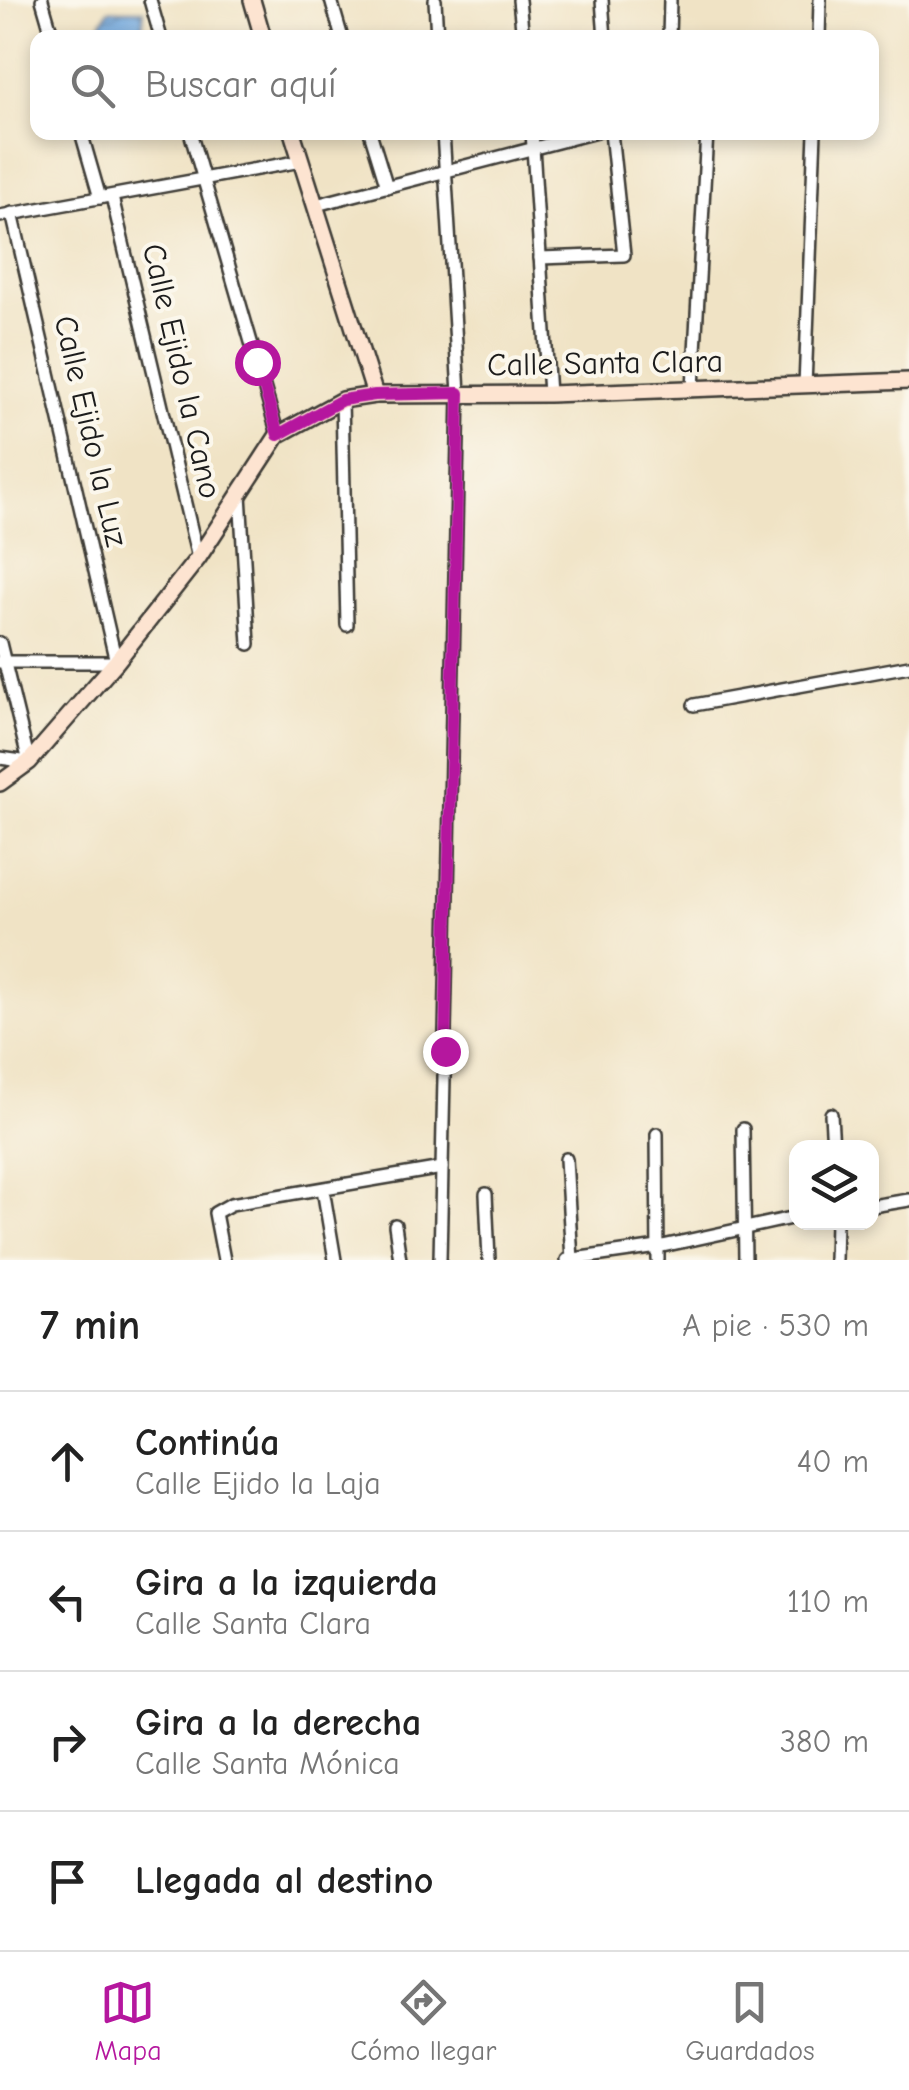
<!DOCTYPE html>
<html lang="es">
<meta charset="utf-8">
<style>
:root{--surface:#fff;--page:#f2f2f2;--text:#222;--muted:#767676;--line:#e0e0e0;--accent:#b5179e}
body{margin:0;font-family:"Comic Neue",sans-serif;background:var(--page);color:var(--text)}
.controls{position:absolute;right:30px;bottom:30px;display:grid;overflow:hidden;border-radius:20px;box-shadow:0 5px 15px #0003}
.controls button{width:90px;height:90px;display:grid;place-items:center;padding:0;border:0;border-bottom:2px solid var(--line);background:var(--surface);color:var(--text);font:50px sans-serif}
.stop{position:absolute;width:30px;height:30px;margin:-22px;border:8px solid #b5179e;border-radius:50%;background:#fff}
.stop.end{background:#b5179e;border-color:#fff;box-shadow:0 2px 10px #0008}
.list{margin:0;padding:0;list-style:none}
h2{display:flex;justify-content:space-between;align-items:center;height:130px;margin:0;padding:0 40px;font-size:42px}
h2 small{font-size:32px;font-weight:400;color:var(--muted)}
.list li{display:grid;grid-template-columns:65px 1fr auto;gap:30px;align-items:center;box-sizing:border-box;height:140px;padding:0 40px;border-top:2px solid var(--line)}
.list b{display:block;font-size:38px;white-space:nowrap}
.list p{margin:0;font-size:32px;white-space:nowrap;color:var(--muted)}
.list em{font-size:32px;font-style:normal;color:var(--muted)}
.icon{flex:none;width:55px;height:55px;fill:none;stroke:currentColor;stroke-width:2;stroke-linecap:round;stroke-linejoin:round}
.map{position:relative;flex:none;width:909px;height:1260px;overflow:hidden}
.search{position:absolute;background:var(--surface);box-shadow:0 5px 15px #0003;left:30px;right:30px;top:30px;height:110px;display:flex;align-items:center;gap:25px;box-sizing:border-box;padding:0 35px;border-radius:20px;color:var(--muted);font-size:38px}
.sheet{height:690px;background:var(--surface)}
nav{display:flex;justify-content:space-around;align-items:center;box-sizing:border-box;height:140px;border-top:2px solid var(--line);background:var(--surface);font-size:28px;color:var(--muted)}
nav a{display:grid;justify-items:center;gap:5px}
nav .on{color:var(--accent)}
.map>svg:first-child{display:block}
.water{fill:url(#water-waves);stroke:#45617c;stroke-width:2.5}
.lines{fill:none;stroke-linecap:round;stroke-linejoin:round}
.street-casing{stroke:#3c3a35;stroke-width:16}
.secondary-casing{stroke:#3c3a35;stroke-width:20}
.street{stroke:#fff;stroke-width:11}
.secondary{stroke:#fde4d1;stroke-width:15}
.route{stroke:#b5179e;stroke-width:12}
.labels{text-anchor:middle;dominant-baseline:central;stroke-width:8;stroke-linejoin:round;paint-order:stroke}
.street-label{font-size:32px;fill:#1c1c1c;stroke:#fbf7ec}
</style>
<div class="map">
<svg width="909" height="1260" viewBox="0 0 909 1260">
<defs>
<pattern id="water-waves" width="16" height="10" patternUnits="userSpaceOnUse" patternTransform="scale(2.5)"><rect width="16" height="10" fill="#6ea6dd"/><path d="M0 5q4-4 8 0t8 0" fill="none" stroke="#5a86b2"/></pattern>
</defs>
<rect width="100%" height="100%" fill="#fbf7ec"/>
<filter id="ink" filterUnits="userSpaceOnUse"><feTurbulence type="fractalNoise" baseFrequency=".01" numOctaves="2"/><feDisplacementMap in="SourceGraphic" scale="20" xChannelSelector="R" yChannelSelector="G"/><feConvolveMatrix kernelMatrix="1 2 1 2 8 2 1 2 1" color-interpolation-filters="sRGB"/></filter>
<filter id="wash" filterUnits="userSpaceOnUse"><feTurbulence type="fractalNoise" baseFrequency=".0048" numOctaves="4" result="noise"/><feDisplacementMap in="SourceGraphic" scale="40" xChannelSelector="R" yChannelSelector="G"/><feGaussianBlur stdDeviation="2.25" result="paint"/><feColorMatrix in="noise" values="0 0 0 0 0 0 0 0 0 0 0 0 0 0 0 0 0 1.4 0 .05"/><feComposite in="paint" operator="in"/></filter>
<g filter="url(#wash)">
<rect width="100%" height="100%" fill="#f0e3c5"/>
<polygon class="water" points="109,10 144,10 141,37 101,37 98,29"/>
</g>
<g filter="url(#ink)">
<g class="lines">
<defs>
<g id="street">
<polyline points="42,0 53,38"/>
<polyline points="150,0 161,38"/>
<polyline points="331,0 342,38"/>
<polyline points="435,0 437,38"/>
<polyline points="519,0 523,38"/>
<polyline points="602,0 605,38"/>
<polyline points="669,38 670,0"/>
<polyline points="819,38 820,0"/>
<polyline points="81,132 100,198"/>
<polyline points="190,132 278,435"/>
<polyline points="370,132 387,187"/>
<polyline points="532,132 549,394"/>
<polyline points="112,197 198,558"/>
<polyline points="316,205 596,132"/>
<polyline points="0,216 301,161"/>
<polyline points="540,258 624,255 611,132"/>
<polyline points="805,386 815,132"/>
<polyline points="693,388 707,132"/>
<polyline points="342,400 347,625"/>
<polyline points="240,494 249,644"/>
<polyline points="0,643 29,762 0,758"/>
<polyline points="0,662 116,662 12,213"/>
<polyline points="694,705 909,666"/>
<polyline points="831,1114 833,1148"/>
<polyline points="743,1129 745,1260"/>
<polyline points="657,1134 658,1260"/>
<polyline points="566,1159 572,1260"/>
<polyline points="323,1189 335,1260"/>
<polyline points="486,1194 489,1260"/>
<polyline points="872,1206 909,1200"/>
<polyline points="395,1225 400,1260"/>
<polyline points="224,1260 215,1213 231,1204 442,1168"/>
<polyline points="440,1260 459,393 443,132"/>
<polyline points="567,1260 658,1247 796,1217"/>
<polyline points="835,1260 836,1222"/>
</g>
<g id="secondary">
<polyline points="252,0 263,38"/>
<polyline points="292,132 375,395"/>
<polyline points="0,783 29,762 116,662 198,558 278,435 342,400 375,395 549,394 909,381"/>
</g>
</defs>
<use href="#street" class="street-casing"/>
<use href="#secondary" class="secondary-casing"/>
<use href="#street" class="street"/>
<use href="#secondary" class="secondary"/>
</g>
</g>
<g class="lines" filter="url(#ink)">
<polyline class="route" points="257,362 278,435 342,400 375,395 459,393 445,1051"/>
</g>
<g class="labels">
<g class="street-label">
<text transform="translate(605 363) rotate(-1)">Calle Santa Clara</text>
<text transform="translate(182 371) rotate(77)">Calle Ejido la Cano</text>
<text transform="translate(91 431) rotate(77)">Calle Ejido la Luz</text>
</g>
</g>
</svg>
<div class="controls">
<button><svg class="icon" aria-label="layers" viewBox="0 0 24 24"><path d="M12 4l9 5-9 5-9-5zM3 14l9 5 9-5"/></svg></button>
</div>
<div class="stop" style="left:257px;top:362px"></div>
<div class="stop end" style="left:445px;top:1051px"></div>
<div class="search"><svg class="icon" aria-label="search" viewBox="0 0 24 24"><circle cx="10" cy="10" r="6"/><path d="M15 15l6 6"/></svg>Buscar aquí</div>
</div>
<section class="sheet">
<h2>7 min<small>A pie · 530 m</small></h2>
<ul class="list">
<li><svg class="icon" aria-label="ahead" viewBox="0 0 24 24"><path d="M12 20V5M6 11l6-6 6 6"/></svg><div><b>Continúa</b><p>Calle Ejido la Laja</p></div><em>40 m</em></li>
<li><svg class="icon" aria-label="left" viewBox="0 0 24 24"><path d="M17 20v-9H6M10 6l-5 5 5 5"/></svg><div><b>Gira a la izquierda</b><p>Calle Santa Clara</p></div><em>110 m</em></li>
<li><svg class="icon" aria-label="right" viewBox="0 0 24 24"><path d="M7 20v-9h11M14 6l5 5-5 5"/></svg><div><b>Gira a la derecha</b><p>Calle Santa Mónica</p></div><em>380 m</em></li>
<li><svg class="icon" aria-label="arrive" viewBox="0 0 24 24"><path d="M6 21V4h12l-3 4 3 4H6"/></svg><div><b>Llegada al destino</b></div></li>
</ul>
</section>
<nav>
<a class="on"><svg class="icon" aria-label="map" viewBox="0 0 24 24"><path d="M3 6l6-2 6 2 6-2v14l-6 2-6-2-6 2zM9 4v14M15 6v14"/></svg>Mapa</a>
<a><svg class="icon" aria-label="directions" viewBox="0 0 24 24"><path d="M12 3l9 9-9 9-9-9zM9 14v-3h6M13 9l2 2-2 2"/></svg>Cómo llegar</a>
<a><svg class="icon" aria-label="saved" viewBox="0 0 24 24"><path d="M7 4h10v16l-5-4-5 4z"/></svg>Guardados</a>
</nav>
